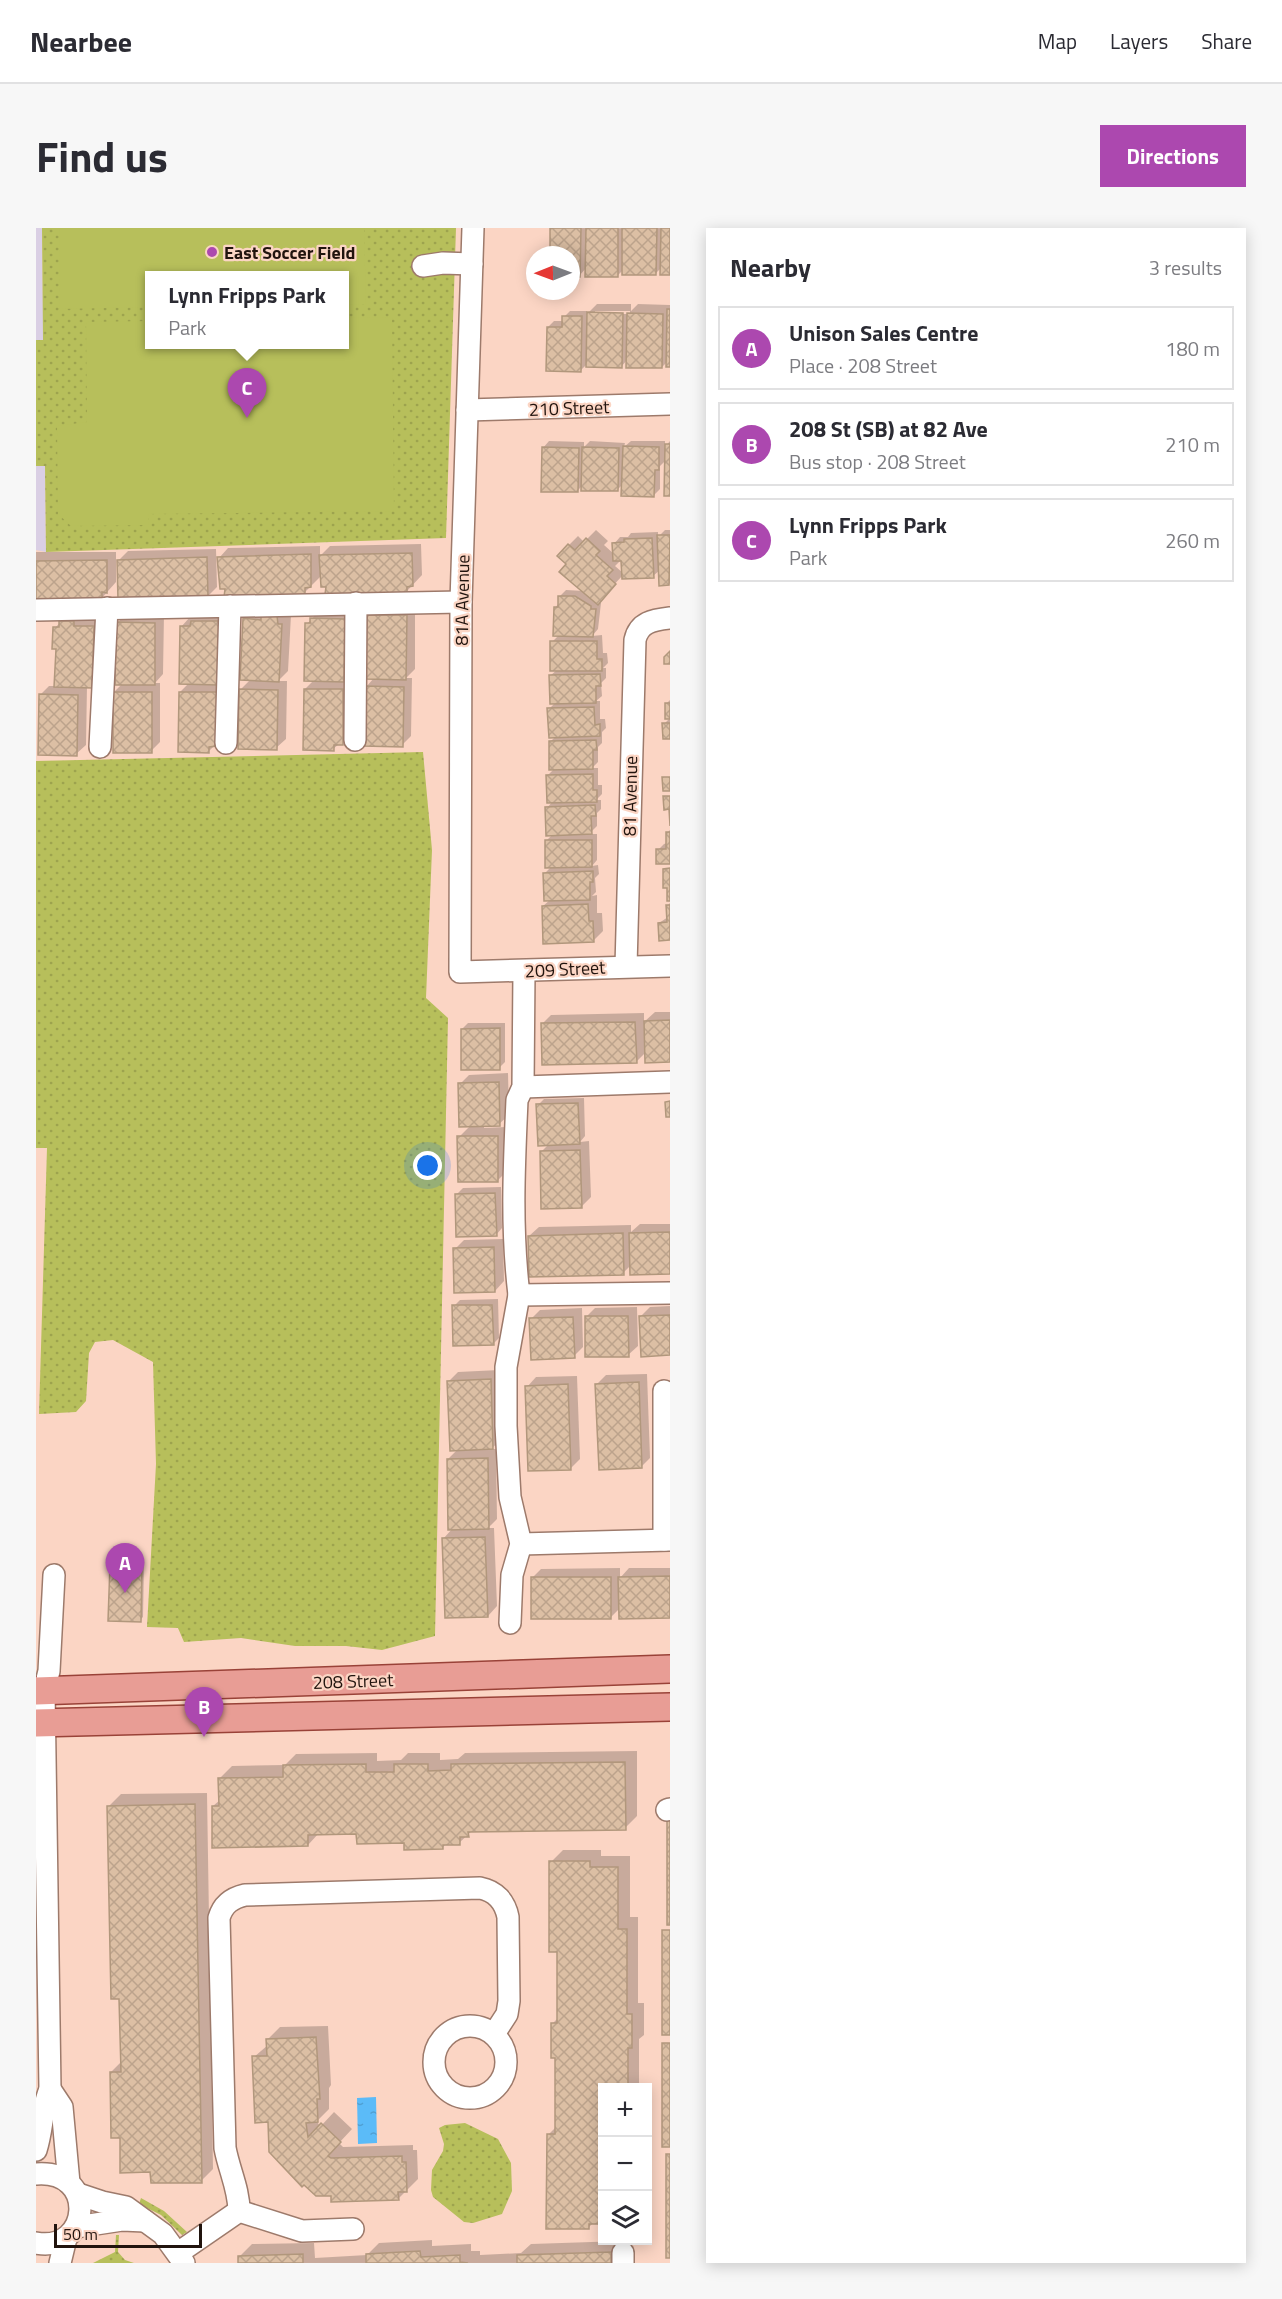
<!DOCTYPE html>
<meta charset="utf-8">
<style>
:root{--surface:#fff;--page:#f7f7f7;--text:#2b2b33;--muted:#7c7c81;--line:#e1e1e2;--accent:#ac48af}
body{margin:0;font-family:"Titillium Web",sans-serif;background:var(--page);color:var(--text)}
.controls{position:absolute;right:18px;bottom:18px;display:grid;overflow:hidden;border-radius:0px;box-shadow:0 3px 15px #0003}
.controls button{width:54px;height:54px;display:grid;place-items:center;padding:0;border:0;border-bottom:2px solid var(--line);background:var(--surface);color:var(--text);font:30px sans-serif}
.compass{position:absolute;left:490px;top:18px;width:54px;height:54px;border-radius:50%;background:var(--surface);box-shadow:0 3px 15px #0003;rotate:269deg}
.scale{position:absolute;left:18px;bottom:15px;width:148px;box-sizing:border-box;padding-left:6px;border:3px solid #21140e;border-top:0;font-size:16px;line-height:21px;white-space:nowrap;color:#21140e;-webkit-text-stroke:4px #fbd5c4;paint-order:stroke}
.you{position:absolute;left:392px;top:938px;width:21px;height:21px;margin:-15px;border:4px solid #fff;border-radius:50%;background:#1a73e8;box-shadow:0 0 0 9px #1a73e833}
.badge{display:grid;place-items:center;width:39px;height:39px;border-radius:50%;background:var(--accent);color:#fff;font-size:20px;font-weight:700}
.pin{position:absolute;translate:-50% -50px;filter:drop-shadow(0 2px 3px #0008)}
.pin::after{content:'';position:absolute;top:32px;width:21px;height:18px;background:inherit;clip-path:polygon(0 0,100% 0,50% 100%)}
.popup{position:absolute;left:109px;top:43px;width:204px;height:78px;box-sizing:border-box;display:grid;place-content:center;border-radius:0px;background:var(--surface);filter:drop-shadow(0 2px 4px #0005);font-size:20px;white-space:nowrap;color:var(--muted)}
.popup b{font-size:22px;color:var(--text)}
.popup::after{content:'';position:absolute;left:50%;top:100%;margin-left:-12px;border:12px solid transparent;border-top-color:var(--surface)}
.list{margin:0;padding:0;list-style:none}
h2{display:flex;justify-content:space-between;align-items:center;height:78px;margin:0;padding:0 24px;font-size:26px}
h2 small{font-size:20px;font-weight:400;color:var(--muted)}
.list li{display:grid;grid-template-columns:39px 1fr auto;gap:18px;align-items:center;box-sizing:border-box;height:84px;margin:0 12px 12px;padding:0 12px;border:2px solid var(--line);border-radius:0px}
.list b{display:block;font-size:22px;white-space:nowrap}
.list p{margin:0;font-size:20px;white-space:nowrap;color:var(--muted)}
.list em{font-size:20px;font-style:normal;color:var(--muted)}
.icon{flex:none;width:33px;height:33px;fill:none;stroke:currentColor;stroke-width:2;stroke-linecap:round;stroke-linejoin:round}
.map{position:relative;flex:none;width:634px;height:2035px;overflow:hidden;border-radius:0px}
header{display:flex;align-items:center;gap:36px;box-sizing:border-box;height:84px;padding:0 30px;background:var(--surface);border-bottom:2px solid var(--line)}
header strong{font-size:28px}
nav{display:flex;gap:33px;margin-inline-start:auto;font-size:21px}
.intro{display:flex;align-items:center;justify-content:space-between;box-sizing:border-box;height:144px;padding:0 36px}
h1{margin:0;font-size:42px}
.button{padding:15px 27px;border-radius:0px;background:var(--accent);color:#fff;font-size:21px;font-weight:700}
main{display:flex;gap:36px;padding:0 36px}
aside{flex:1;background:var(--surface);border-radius:0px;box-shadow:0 3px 15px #0003}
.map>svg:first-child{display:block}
.education{fill:#dacfe4}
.green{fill:url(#green-dots);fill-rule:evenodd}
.pitch{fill:#b7bf5b}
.water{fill:url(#water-ripples)}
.shadow{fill:#0003;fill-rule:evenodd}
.building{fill:url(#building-cross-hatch);stroke:#b1977c;stroke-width:1.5}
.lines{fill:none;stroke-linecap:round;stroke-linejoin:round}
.minor-casing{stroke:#9d7a6b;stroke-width:24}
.major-casing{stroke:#994238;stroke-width:30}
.minor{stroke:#fff;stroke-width:21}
.major{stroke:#e89d95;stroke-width:27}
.poi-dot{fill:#ac48af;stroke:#fbd5c4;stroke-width:2}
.labels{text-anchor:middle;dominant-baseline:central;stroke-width:4.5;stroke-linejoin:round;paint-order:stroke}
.poi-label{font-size:18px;font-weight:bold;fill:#21140e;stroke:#fbd5c4;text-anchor:start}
.street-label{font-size:18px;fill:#21140e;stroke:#fbd5c4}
</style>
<header>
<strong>Nearbee</strong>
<nav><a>Map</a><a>Layers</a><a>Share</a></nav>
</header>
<div class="intro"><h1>Find us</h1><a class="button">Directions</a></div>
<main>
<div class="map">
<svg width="634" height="2035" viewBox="0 0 634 2035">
<defs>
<pattern id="green-dots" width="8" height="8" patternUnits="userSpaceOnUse" patternTransform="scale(1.5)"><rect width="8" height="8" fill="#b7bf5b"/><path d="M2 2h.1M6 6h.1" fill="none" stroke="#9da34e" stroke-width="1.8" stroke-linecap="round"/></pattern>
<pattern id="water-ripples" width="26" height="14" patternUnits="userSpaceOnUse" patternTransform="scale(1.5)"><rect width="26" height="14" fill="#5bbbf8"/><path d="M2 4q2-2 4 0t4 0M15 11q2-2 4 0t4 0" fill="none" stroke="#4fa0d3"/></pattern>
<pattern id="building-cross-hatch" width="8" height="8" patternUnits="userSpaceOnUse" patternTransform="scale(1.5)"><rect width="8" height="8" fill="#dcbfa4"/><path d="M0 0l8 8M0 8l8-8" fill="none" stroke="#bca38c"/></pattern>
</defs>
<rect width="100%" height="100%" fill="#fbd5c4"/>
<polygon class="education" points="0,0 6,0 10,324 0,322"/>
<g class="green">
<path d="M6,0h414l-10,310 -400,14 -1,-86h-9v-126h7zM113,48h195v68h-195z"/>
<polygon points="387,524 396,622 390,770 412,790 399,1408 346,1422 310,1418 259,1418 205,1410 148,1414 142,1400 111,1399 120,1236 117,1134 77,1112 59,1114 53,1125 50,1173 40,1184 3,1186 11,920 0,920 0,533"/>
<polygon points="429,1895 462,1911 475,1935 476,1963 466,1986 437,1995 428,1994 397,1969 395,1962 396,1942 407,1923 408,1916 403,1900 409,1897"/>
<polygon points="105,1970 128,1983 151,2004 146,2007 125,1987 103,1976"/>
<polygon points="80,2007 83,2007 82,2024 89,2032 98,2035 57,2035 79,2024"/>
</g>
<g class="pitch">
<polygon points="23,0 328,0 330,76 309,77 308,48 113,48 113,79 24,81"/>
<polygon points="356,89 358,283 113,286 112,297 35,298 22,286 21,198 51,194 50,94 113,93 113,116 308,116 309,90"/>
</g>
<polygon class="water" points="340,1869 341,1915 322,1916 321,1870"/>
<g class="shadow">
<polygon points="515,0 634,0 626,39 619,46 588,41 581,48 550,40 544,47 535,47 535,27 515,27"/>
<path d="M561,76h34v7l7,-7 32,1v61l-2,-5 -6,6 -35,-7 -6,7 -34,-3 -6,6 -33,-43 6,-6h10v-4l6,-6h17v3zM559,83h35v3h-35z"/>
<polygon points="513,213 548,214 548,219 554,213 589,215 588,219 595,213 629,213 629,219 634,213 634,267 630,232 624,238 624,261 618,267 587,256 581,262 547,257 541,263 507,220"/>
<path d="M560,302l12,11 -4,4 10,9v-10l6,-7h8l3,-4 27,-1v5l7,-7h5v53l-1,1 -9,-14 -7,6 -30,-1 -26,28h4l-3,26 -6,7 10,-1 1,18h4l1,10 -5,5h3v10l-5,5 1,13 -6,5h4v18h5l1,9 -4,4v11l-4,4v15l-6,6h6v17h4v9l-6,6h5v9l-4,4v13l-8,8h8v26l-5,6 6,-1 1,9 -4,4 1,14 -4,4 5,-1v18h5l1,18 -9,9 -51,-34 7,-6 -5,-27 7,-7 -6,-25 7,-7 -6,-26 6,-7 -5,-26 6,-6 -4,-27 6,-6 -7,-27 6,-6 -4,-28 6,-5 -5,-28 7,-7 -4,-27 4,-5 1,-7 6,-6 18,1 -16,-27 1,-19 9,-9 6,6zM586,331l1,14 -8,-7z"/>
<polygon points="385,316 386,347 370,364 291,357 286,347 268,365 190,359 183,330 192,320 284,318 284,328 294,318"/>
<polygon points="180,321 181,359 172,368 81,334 92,323"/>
<polygon points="0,324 80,324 80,354 65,371 0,372"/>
<polygon points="341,378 379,378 379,441 370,450 376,450 375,508 366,517 330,459 338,450 332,387"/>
<polygon points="217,381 255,387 252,443 242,453 251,453 250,511 240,520 204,462 215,451 208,390"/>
<polygon points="285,381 317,382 316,443 307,452 316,452 315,506 297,521 269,461 278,452 271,396"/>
<polygon points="165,384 192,385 179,517 173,523 144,464 153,455 145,399 154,389 160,390"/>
<polygon points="33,385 66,389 65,449 55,459 51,458 50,517 40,526 4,467 13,458 20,458 21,420 19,400"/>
<polygon points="90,386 128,386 127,446 119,455 124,455 124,514 115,523 78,464 87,455 81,395"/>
<polygon points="634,472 634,510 628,496 634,490 630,476"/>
<polygon points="634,602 634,634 622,622 628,616 631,615 631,605"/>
<polygon points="634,675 634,711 623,695 632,689 631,678"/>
<polygon points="619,784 634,784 634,833 610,824 600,834 506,796 515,787 608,785 608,794"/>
<polygon points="432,795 469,795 469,834 463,840 426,801"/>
<polygon points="472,845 473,887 463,896 448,897 448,900 470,899 471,943 462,952 423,909 435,897 424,856 433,847"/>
<polygon points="548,870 549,908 544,914 553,913 555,969 545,979 505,924 513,916 502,877 508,871"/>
<polygon points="465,959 466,1000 460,1007 421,966 427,960"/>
<polygon points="604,996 634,996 634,1044 595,1037 587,1045 493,1008 503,999 595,997 595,1004"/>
<polygon points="467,1011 468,1053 459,1063 419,1021 428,1012"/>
<polygon points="462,1071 463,1110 457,1116 418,1078 424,1072"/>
<polygon points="634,1078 634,1126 605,1088 614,1079"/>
<polygon points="601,1079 602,1118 592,1127 550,1089 559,1080"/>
<polygon points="546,1080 547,1119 538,1128 495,1091 504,1082"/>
<polygon points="463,1142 466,1211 455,1221 460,1221 461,1291 452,1300 458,1300 461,1378 452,1388 407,1311 417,1300 412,1231 422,1221 413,1153 422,1144"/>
<polygon points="611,1146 614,1230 605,1239 561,1156 570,1147"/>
<polygon points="541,1148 544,1231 535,1240 491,1159 500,1149"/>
<polygon points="78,1334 108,1334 107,1389 104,1392 75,1336"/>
<polygon points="584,1340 584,1350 593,1340 634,1340 634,1388 585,1379 575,1389 496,1350 505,1341"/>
<polygon points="601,1523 601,1588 589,1600 437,1602 423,1615 410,1616 406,1620 322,1605 283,1605 272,1617 177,1578 184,1572 184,1550 196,1538 249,1537 260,1526 341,1525 341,1533 365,1532 372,1525 404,1525 404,1532 422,1531 429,1525"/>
<polygon points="171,1565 177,1941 165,1953 116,1943 85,1909 75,1844 86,1833 73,1578 85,1566"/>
<polygon points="527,1622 565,1622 565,1628 594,1628 594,1689 602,1689 602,1775 608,1775 608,1807 603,1811 603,1860 566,1860 566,1995 557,1995 552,2000 512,1907 520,1899 521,1828 516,1796 523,1789 523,1722 515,1634"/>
<polygon points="292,1798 295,1857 293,1860 293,1881 281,1893 284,1899 298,1884 316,1901 303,1915 307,1919 377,1917 377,1922 381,1922 382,1951 362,1971 296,1967 234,1893 218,1829 232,1817 232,1811 244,1799"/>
<polygon points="396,2012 396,2018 435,2016 435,2023 444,2023 444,2027 485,2025 495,2016 586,2013 586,2035 204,2035 204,2028 216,2016 278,2015 279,2030 331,2027 343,2015"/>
</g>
<g class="building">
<polygon points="514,0 545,0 544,49 535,49 535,27 514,27"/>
<polygon points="550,0 582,0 582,49 549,49"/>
<polygon points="586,0 621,0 620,47 586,47"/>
<polygon points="625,0 634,0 634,47 624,47"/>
<polygon points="631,81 634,81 634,139 630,139"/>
<polygon points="551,84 587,85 586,140 550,139"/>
<polygon points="591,85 627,86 626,140 590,140"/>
<polygon points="526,88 546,88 545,144 510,143 511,99 526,99"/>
<polygon points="629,216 634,216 634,268 628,268"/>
<polygon points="587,218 623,219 623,242 619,242 618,269 585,268"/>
<polygon points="506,219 543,220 542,264 505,264"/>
<polygon points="546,219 583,220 582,263 545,263"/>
<polygon points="621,307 634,307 633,357 623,358"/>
<polygon points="550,310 564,323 560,327 577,342 571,348 580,356 562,377 523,344 530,336 521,328 532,316 539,322"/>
<polygon points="616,310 618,350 586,351 585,333 577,333 576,315 588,314 588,311"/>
<polygon points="376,325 377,358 371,359 371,365 289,366 290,359 285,359 283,327"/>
<polygon points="275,326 275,359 269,360 269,367 188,369 189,361 184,361 181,329"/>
<polygon points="171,329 172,369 82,372 81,332"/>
<polygon points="71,332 71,365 66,364 66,373 0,373 0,333"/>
<polygon points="522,368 539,368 555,378 555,381 560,381 557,409 517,408 518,379 522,379"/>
<polygon points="331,387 371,387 370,452 330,451"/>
<polygon points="225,388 241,388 242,396 246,396 243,454 204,452 207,390 225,392"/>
<polygon points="274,390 309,391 308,454 268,453 269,395 274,395"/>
<polygon points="23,393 38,393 38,398 58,398 56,460 18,459 20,421 16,421 17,399 23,399"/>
<polygon points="155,393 183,393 182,457 143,456 144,398 154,398"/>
<polygon points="80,394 119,395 119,457 79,457"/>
<polygon points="514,413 561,413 561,431 566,431 566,443 514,443"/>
<polygon points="634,423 634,436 628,436 628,429"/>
<polygon points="564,446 565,458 560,458 560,475 514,476 513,447"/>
<polygon points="328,458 368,459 367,519 327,518"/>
<polygon points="203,461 242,462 241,522 202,521"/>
<polygon points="268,461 307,461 307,517 298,517 298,523 267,522"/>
<rect x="77" y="464" width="39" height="61"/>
<polygon points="143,464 181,464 181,518 173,519 173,525 142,524"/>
<polygon points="3,466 42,467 41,528 2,527"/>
<rect x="629" y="475" width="5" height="16"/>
<polygon points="558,479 559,497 564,496 564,508 513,510 511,480"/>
<polygon points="626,495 634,495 634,511 627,511"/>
<polygon points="560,512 561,522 557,522 557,541 513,542 513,513"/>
<polygon points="557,546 557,562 561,562 561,574 511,575 510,547"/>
<polygon points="626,549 634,549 634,563 627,563"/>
<polygon points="627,568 634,568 634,598 633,581 628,582"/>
<polygon points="559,577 560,588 555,588 556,606 510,608 509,579"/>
<polygon points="630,604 634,604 634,636 620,636 620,621 630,621"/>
<polygon points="509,612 556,612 556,639 509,640"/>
<polygon points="634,640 634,673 631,673 631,660 627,660 627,641"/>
<polygon points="557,643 557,654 554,654 554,672 508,673 507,645"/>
<polygon points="552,676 553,693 557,693 558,714 507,716 506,678"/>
<polygon points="630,677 634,677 634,712 623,713 622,695 631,694"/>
<polygon points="634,792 634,834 609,835 608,793"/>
<polygon points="599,794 601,835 506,837 505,795"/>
<polygon points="464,800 464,842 425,842 425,801"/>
<polygon points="463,854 464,898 423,899 422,855"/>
<polygon points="634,873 634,889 630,889 629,874"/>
<polygon points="542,875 544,916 502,918 500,876"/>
<polygon points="421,908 462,908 462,954 422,954"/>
<polygon points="544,922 546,980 505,981 504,923"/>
<polygon points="459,965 461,1008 420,1009 419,966"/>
<polygon points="634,1004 634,1046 594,1047 593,1005"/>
<polygon points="587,1005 588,1047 493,1049 492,1008"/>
<polygon points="458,1019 459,1064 418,1065 417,1020"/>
<polygon points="416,1077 456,1077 458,1117 417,1118"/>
<polygon points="634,1087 634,1127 605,1129 603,1088"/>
<polygon points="549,1088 592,1088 593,1129 549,1129"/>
<polygon points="537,1089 539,1130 495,1132 493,1090"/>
<polygon points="455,1151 457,1221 414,1223 411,1153"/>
<polygon points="603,1154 606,1240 563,1242 559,1156"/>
<polygon points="532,1156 535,1242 492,1243 489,1158"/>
<polygon points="452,1230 453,1301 412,1302 411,1231"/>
<polygon points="449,1309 452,1389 409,1390 406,1310"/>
<polygon points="74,1336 106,1337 105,1394 72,1393"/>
<polygon points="634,1348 634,1390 583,1391 582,1349"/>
<rect x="495" y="1349" width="80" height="42"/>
<polygon points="589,1534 590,1602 432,1604 433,1609 424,1609 424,1617 407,1617 407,1621 368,1622 368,1615 321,1616 320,1606 272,1607 272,1618 176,1620 176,1578 183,1578 182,1550 247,1549 247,1537 330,1536 330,1544 358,1544 358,1536 392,1536 392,1543 415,1542 415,1536"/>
<polygon points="159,1576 166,1955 115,1955 114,1944 84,1945 84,1910 75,1910 74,1844 85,1844 83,1771 75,1771 71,1578"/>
<rect x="631" y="1592" width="3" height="105"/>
<polygon points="513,1633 554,1633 554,1639 582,1639 582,1701 591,1701 591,1786 596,1786 596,1820 592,1820 592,1860 566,1860 566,1996 553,1996 553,2001 510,2001 511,1906 519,1906 519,1830 515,1830 515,1795 521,1795 521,1724 513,1724"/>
<rect x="626" y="1702" width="8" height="105"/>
<polygon points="280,1809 284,1871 281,1871 282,1894 270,1895 272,1909 285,1895 305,1914 292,1928 295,1930 366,1928 366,1934 370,1934 371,1964 362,1964 363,1972 295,1974 295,1968 280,1968 268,1957 266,1959 233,1924 232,1894 219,1895 216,1828 231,1828 230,1811"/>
<rect x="626" y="1815" width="8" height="104"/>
<rect x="630" y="1926" width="4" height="104"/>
<polygon points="384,2023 385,2029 424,2027 424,2034 432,2035 330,2035 330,2026"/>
<polygon points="575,2024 575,2035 481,2035 481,2027"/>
<polygon points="267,2026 267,2035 202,2035 202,2028"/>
</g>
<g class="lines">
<defs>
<g id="minor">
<polyline points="437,0 425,374 424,744 634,738"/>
<polyline points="387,38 407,35 436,36"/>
<polyline points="431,182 634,176"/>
<polyline points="0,382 425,374"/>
<polyline points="319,512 320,375"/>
<polyline points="190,515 194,378"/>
<polyline points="64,519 71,380"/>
<path d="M590,738l9,-326c4,-18 18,-20 35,-22"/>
<path d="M488,743l-1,116 -6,13c-3,67 -6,128 2,195l151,-2"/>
<polyline points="487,859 634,854"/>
<polyline points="628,1163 628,1312"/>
<polyline points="485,1316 634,1312"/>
<polyline points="474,1395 476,1347 485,1316 474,1269 470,1198 470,1139 483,1067"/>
<polyline points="631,1582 634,1581"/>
<circle cx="434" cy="1834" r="36"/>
<polyline points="14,1861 26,1879 33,1955"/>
<path d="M0,1922c7,-22 5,-39 14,-61l-6,-398 5,-20 5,-96"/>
<path d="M0,1946c62,-5 55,79 0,69"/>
<polyline points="42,1966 66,1974 90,1979 127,2006 148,2035"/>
<path d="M203,1983c0,-22 -10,-41 -14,-63l-6,-230c4,-14 13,-20 26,-23l235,-7c16,3 25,14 28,29l1,84 -2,13 -13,20"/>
<polyline points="40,1999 86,1992 109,1993"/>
<polyline points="142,2025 203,1983 266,2003 317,2001"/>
<polyline points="587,2025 587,2035"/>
<polyline points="24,2035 30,2010"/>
</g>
<g id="major">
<polyline points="0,1463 634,1441"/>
<polyline points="0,1495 634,1479"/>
</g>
</defs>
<use href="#minor" class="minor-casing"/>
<use href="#major" class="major-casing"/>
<use href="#minor" class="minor"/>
<use href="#major" class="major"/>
</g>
<circle class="poi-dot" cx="176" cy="24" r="6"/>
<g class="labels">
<g class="poi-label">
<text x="188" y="24">East Soccer Field</text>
</g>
<g class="street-label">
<text transform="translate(533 180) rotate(-2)">210 Street</text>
<text transform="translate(426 372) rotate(-89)">81A Avenue</text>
<text transform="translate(594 568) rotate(-89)">81 Avenue</text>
<text transform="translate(529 741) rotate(-3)">209 Street</text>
<text transform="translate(317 1453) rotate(-2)">208 Street</text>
</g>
</g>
</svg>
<div class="controls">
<button>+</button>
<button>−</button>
<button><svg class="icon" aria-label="layers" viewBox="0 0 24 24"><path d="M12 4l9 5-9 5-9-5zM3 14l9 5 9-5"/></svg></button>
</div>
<svg class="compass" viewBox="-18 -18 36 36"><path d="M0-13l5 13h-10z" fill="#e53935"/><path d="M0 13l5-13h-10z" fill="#7c7c81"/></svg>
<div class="scale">50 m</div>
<div class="you"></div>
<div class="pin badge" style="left:89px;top:1365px">A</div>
<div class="pin badge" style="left:168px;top:1509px">B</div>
<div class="pin badge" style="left:211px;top:190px">C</div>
<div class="popup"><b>Lynn Fripps Park</b>Park</div>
</div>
<aside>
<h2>Nearby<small>3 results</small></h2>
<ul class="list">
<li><span class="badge">A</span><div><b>Unison Sales Centre</b><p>Place · 208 Street</p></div><em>180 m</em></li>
<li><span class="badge">B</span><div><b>208 St (SB) at 82 Ave</b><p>Bus stop · 208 Street</p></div><em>210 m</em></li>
<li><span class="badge">C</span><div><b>Lynn Fripps Park</b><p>Park</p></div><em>260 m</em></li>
</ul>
</aside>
</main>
